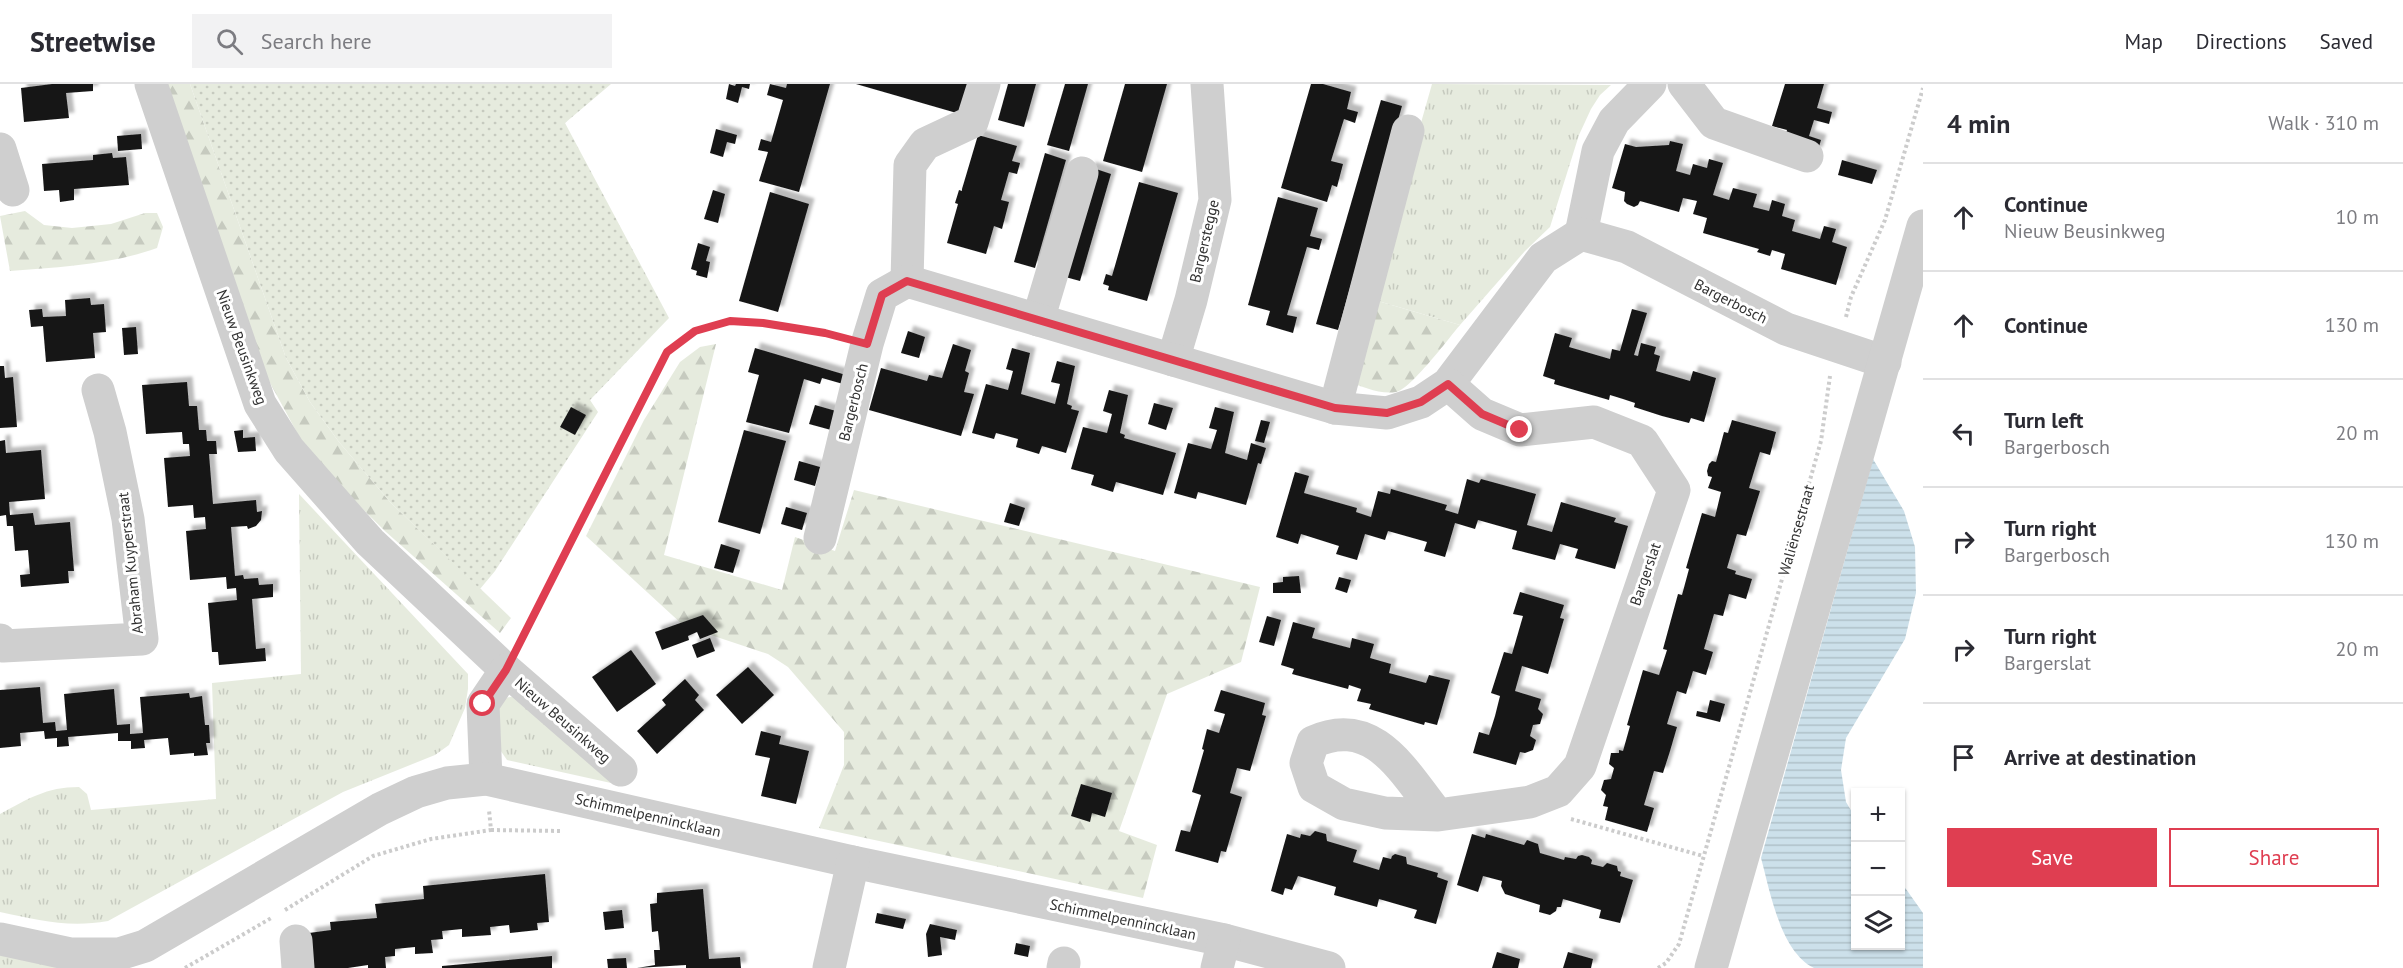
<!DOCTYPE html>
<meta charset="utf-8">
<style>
:root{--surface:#fff;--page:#f2f2f3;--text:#2b2b33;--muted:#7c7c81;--line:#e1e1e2;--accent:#df3e51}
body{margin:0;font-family:"PT Sans",sans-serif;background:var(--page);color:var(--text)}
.controls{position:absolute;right:18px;bottom:18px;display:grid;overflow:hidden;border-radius:0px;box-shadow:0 2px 4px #0004}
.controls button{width:54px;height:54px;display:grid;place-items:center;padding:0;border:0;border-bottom:2px solid var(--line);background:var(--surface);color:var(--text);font:30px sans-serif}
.stop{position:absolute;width:18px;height:18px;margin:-14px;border:4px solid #df3e51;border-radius:50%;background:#fff}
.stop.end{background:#df3e51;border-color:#fff;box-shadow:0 2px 6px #0008}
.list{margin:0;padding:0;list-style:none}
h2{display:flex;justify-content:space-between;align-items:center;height:78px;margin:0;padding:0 24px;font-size:26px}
h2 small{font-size:20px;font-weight:400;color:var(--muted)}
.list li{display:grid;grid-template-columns:39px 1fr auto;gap:18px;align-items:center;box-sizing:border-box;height:108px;padding:0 24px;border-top:2px solid var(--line)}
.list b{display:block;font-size:22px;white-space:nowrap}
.list p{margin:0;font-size:20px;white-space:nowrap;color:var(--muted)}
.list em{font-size:20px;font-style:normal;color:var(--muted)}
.actions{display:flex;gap:12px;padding:18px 24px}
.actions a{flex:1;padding:14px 0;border:2px solid var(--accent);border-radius:0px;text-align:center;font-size:21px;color:var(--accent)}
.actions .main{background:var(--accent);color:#fff}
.icon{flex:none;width:33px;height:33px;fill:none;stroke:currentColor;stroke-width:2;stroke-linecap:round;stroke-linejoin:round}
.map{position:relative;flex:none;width:1923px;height:884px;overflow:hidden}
header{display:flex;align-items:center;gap:36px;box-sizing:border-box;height:84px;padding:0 30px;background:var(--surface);border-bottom:2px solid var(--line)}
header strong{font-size:28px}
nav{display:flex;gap:33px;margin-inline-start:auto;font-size:21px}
.search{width:420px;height:54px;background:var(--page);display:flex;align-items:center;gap:15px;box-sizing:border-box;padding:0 21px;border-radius:0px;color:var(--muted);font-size:22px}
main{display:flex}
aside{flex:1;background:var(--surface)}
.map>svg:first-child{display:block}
.grass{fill:url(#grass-tufts)}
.forest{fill:url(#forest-firs)}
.garden{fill:url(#garden-dots)}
.water{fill:url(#water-rules)}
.building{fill:#191919;filter:url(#shadow)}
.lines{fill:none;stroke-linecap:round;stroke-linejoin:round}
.path{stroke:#ccc;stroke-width:4;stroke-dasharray:3 3;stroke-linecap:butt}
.minor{stroke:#cfcfcf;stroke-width:33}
.route{stroke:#df3e51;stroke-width:8}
.labels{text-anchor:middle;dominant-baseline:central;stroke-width:6;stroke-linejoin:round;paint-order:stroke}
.street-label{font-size:15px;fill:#323232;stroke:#fff}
</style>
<header>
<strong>Streetwise</strong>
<div class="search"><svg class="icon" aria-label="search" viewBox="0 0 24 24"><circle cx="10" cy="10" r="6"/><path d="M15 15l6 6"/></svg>Search here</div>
<nav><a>Map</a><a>Directions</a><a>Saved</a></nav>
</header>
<main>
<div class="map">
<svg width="1923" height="884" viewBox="0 0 1923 884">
<defs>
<pattern id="grass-tufts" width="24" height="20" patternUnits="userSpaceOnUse" patternTransform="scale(1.5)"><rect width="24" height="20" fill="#e6ebde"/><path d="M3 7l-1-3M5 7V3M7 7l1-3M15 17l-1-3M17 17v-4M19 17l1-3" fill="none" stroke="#c6cabf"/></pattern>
<pattern id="forest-firs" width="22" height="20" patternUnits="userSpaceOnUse" patternTransform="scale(1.5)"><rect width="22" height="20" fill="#e6ebde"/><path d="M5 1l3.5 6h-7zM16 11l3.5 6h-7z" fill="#c6cabf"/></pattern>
<pattern id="garden-dots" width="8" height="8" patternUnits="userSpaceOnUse" patternTransform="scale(1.5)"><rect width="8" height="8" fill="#e6ebde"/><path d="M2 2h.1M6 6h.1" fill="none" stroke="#c6cabf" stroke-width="1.8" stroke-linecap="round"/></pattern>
<pattern id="water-rules" width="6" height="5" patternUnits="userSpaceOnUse" patternTransform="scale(1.5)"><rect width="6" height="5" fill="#cce0ea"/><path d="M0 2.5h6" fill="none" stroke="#b0c1c9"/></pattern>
<filter id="shadow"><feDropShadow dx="5.5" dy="-5.5" stdDeviation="1.5" flood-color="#0004"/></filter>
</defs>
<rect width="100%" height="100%" fill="#fff"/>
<g class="grass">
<polygon points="1432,0 1611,1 1600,11 1591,25 1579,51 1550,143 1525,167 1460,241 1371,215"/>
<path d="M299,410l169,180v15l-3,19 -16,37 -14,10 -92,37 -235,129c-40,7 -70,-1 -108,-9v-98c28,-15 46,-27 79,-27l8,7 4,16 125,-11 -4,-116 89,-9z"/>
<polygon points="515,612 620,701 507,676 496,660 493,626 505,614"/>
<polygon points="0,869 67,884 0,884"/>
</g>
<g class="forest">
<polygon points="162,0 190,0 286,274 310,318 339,358 391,419 511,534 500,549 386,448 329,392 301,356 269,297"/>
<path d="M25,127l19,14 28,3 39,-4 34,-11h12l6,14 -6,21c-47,17 -98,19 -147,23l-10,-55z"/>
<path d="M1371,215l89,26c-11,13 -50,65 -64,67 -16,3 -34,-6 -49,-10z"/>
<polygon points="716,260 664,471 782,506 795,453 835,467 854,406 1260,503 1241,578 1167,610 1119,747 1157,761 1143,814 819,744 844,681 844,648 788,583 768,570 684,542 586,452 644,336 680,278 700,263"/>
</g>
<polygon class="garden" points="190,0 611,0 565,39 669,234 590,316 598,328 495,487 480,505 391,419 339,358 310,318 286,274"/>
<path class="water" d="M1873,375l31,52 11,36 1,46 -11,46 -59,99 -5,32 5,32 9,15 1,129h44l1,-64 22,31v55h-109c-34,-17 -44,-77 -53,-110z"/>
<g class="building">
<polygon points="52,0 93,0 93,7 66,9 69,34 24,38 21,4"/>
<polygon points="729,0 735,2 736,0 750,0 749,5 742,3 738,19 726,15"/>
<polygon points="770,0 786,4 787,0 830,0 799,108 759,97 768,68 758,66 761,55 771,58 783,16 767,11"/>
<polygon points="856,0 968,0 960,30"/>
<polygon points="1008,0 1036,0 1024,43 998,36"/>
<polygon points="1065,0 1088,0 1069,67 1047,61"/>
<polygon points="1125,0 1167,0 1142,88 1103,77"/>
<polygon points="1311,0 1323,0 1351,8 1347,25 1358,28 1355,39 1344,35 1331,77 1343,80 1337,103 1332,101 1327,118 1281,104"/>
<polygon points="1785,0 1824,0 1817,24 1832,28 1829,40 1814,36 1809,52 1821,56 1817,69 1783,59 1787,46 1772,42"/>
<polygon points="1381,16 1402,22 1338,246 1316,240"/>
<polygon points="716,45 737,51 735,60 727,58 723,73 710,69"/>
<polygon points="141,50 142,65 118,67 117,52"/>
<polygon points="978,51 1017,62 1012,77 1020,79 1017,90 1009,88 1001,116 1009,118 1002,145 994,142 986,170 947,159 958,120 955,119 959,106 962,107 962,105"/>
<polygon points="1670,57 1683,60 1676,87 1690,91 1693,80 1707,84 1709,75 1723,79 1713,111 1729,116 1733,104 1757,110 1753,123 1769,127 1772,116 1785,120 1782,132 1795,136 1792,147 1820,155 1824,142 1836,145 1832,158 1847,163 1836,201 1781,185 1785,170 1772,166 1770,172 1757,168 1759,165 1703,149 1707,134 1693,130 1697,117 1683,114 1679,128 1640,117 1638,121 1634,123 1627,120 1624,117 1625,108 1612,104 1625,60 1636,63 1669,61"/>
<polygon points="112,69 113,74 126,73 129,101 74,105 74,116 60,118 59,106 44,107 42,80 93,76 93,71"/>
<polygon points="1045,69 1066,76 1035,184 1014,178"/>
<polygon points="1842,76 1877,86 1872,100 1838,91"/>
<polygon points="1090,83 1111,90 1080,197 1058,191"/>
<polygon points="1139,98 1178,109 1147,217 1108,206 1109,202 1103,200 1106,190 1112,192"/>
<polygon points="713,106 725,110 718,139 704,135"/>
<polygon points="770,108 809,120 778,228 739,217"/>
<polygon points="1278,113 1318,124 1310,152 1322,155 1319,166 1307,163 1287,231 1297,233 1293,249 1266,241 1270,227 1248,221"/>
<polygon points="698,159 710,163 706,177 710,178 707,194 696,191 697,187 691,185"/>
<polygon points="90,214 91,221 104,220 106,248 93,249 95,274 46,278 43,242 31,243 29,226 42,225 43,233 66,232 65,216"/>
<polygon points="1632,225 1647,229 1634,271 1638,272 1641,259 1656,263 1654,270 1660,272 1656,287 1690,297 1693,287 1716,294 1704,338 1691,334 1689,339 1662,332 1634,323 1635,319 1623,315 1610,311 1609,316 1554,300 1555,296 1543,292 1555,249 1572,254 1569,263 1610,275 1612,265 1620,267"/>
<polygon points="136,243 138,270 124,271 122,244"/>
<polygon points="908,247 925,253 919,274 901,269"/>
<polygon points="953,260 971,266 965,287 969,289 964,308 974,310 961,352 869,326 881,284 927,297 929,291 942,294"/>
<polygon points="755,264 846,291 843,300 822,294 820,300 804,295 789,349 746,338 759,291 748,288"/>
<polygon points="1012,264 1030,269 1021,310 1055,320 1060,300 1051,298 1057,277 1075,282 1067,320 1072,322 1071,325 1079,327 1066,369 1042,362 1039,370 1016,363 1018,355 996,349 994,355 972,349 986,300 1008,306 1013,287 1006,285"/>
<polygon points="0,282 4,282 5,294 13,293 17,343 0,344"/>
<polygon points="187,298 189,322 197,322 199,346 206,346 207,357 216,357 217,370 209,370 213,420 256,416 257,428 262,427 261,436 256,442 248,445 247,442 231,443 235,492 243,491 244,495 258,494 259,501 273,500 273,513 252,515 256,565 265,564 266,577 219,581 218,568 212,568 208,519 237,516 236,504 227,505 226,493 190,496 186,447 206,445 205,433 194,434 193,421 168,423 164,374 190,372 189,360 183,360 182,348 146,350 142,301"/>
<polygon points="1109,306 1128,311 1120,349 1125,351 1124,354 1176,369 1163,411 1116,398 1113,408 1091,401 1094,391 1071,385 1083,343 1107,349 1112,330 1103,327"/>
<polygon points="1154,319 1173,324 1166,346 1148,340"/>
<polygon points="815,321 836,327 831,346 809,340"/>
<polygon points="571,323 586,331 575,351 560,343"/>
<polygon points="1215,323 1234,328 1225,369 1247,376 1251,359 1266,364 1261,380 1258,379 1246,421 1198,408 1196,415 1174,409 1188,359 1211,365 1217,346 1209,344"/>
<polygon points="1261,336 1270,338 1264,359 1255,357"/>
<polygon points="1732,336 1776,348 1770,371 1760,368 1749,404 1760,407 1746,452 1737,450 1727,484 1736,487 1735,490 1752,495 1746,515 1729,510 1723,532 1714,530 1704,565 1713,568 1706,591 1693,587 1686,610 1677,607 1667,640 1677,643 1670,667 1663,689 1654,687 1644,721 1654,724 1647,748 1605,736 1608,723 1603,722 1606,711 1601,706 1604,696 1611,695 1614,684 1609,680 1611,669 1619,669 1619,666 1623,667 1630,642 1627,641 1643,586 1659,591 1667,566 1663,565 1678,510 1682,511 1689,485 1686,484 1702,429 1715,433 1721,408 1708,404 1712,393 1708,392 1707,387 1709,380 1712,377 1716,378 1724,348 1728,349"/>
<polygon points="243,346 243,354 255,353 256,367 238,368 234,347"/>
<polygon points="744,346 786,357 760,450 718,438"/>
<polygon points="5,356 6,369 41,366 45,415 9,418 10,431 33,429 35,441 70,438 74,487 68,487 69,499 21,503 20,491 30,490 28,466 15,467 13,442 7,442 6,431 0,432 0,357"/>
<polygon points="799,377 820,383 815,402 794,396"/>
<polygon points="1295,388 1309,392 1304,409 1357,424 1356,428 1371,433 1378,407 1390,410 1391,405 1447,421 1445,426 1458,430 1467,395 1479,399 1481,395 1536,410 1527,441 1552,448 1561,418 1616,434 1614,438 1628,442 1615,485 1575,474 1578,465 1560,460 1555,476 1512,465 1517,447 1478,436 1475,445 1455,439 1445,473 1424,467 1427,458 1388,447 1385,456 1365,450 1357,476 1336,470 1339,462 1301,450 1298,460 1276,453"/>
<polygon points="1010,419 1025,424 1019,442 1004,438"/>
<polygon points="786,423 807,429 802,446 781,440"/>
<polygon points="721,460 740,466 733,489 714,484"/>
<polygon points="1299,492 1301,509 1273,509 1273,499 1283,498 1283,493"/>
<polygon points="1339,493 1351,496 1347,509 1335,505"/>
<polygon points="1520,508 1564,521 1560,534 1564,535 1548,590 1522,582 1515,607 1541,615 1538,625 1543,630 1540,640 1533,641 1530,652 1536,656 1533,666 1525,669 1520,668 1516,681 1473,669 1479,648 1489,651 1495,632 1500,612 1491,609 1504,568 1512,570 1523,532 1513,530"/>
<polygon points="703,531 718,548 700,555 697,548 688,552 689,556 662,566 655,548"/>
<polygon points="1267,532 1281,536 1274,562 1259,558"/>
<polygon points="1293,538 1315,544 1312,554 1350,564 1352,554 1374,560 1370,574 1391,580 1389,589 1426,599 1429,591 1450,596 1437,641 1425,638 1424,641 1369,625 1371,620 1357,617 1361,605 1349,601 1348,605 1292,590 1294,585 1281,581"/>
<polygon points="710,554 715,567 697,574 692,561"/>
<polygon points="631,566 656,600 617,628 592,593"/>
<polygon points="748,583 774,611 742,640 716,611"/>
<polygon points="685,595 699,611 695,616 704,626 657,670 637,647 666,621 662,616"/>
<polygon points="40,603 43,639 55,638 56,647 67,646 64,610 114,605 117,641 130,640 130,650 143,649 140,613 189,609 190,614 202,612 205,641 209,641 210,659 206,659 208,671 194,672 194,669 170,671 168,654 144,656 145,664 131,665 131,657 118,657 118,649 68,653 69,662 57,663 57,654 45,655 44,647 20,649 21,662 0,664 0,606"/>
<polygon points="1221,606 1265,619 1262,631 1266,632 1250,687 1237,684 1230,709 1242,713 1226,768 1221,767 1218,779 1175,767 1181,746 1190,748 1201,711 1192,708 1204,666 1202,665 1207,645 1219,649 1225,630 1214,627"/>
<polygon points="1710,616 1725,620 1720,638 1696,632 1697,627 1707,629"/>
<polygon points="761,647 781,652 779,660 809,667 796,720 761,712 770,674 755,671"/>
<polygon points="1081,700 1112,709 1105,733 1092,729 1090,738 1071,732"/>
<polygon points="1315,747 1326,750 1327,757 1357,766 1353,778 1379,786 1383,773 1391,775 1392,772 1395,770 1406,773 1407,780 1438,789 1437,793 1448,797 1436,840 1414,834 1417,826 1379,815 1377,823 1334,811 1336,803 1298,792 1292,806 1285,804 1283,811 1271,807 1287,750 1300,754 1301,750 1310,752"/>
<polygon points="1472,750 1485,754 1486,750 1524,761 1527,756 1538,760 1540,769 1564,776 1565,773 1576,775 1578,772 1582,771 1589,773 1592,776 1591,780 1603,783 1607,779 1617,782 1618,787 1621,788 1620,792 1633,796 1620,839 1599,834 1601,826 1563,815 1561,823 1557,823 1556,827 1550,831 1539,828 1540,821 1505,810 1501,802 1502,797 1483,792 1478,808 1457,801"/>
<polygon points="545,790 549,838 537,839 538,846 510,849 509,841 490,843 491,851 462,853 462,845 442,847 443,855 431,856 433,869 415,870 415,863 395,865 395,872 385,873 386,884 368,884 368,881 348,884 313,884 309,849 331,846 330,838 377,834 375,820 424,815 423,802"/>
<polygon points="703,805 709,875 740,873 741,884 686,884 686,881 637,884 655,881 654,866 660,866 658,847 652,848 650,820 657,819 657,809"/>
<polygon points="622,826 624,844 605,846 603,828"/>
<polygon points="877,829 906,835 903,845 875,839"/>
<polygon points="930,840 957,846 955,856 940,853 942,871 928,873 926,850"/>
<polygon points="1016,859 1030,862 1028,873 1014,870"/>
<polygon points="1497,868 1520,875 1518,884 1492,884"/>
<polygon points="1568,868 1593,875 1591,884 1563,884"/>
<polygon points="552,872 552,884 442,884 442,882"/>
<polygon points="626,874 627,884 608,884 607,875"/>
</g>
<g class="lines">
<g class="path">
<polyline points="1846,233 1851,213 1885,136 1923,4"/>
<path d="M521,556l146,-288c9,-6 17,-14 27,-20 36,-21 104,-5 143,4"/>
<polyline points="1571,735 1703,772"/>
<polyline points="491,746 562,747"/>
<polyline points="285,826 373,772 431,755 491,746 489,726"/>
<polyline points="185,884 273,833"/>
<polyline points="1658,884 1666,879 1679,860 1821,357 1830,292"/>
</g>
<g class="minor">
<polyline points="151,0 260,320 289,366 370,458 506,586 621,686"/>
<polyline points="1684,0 1714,39 1807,72"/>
<polyline points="0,65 13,106"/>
<polyline points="1581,150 1598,67 1614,37 1650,0"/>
<polyline points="907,197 910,81 925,60 972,38 984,0"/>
<polyline points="1038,236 1082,89"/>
<polyline points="1173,276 1191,216 1215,116 1207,0"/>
<polyline points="1335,324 1408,47"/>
<polyline points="820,454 867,260 882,211 907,197 1335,324 1387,329 1421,318 1448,300 1543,174 1581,150 1627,163 1786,245 1885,278"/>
<polyline points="0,556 3,562 142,555 128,435 110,348 98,306"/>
<polyline points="486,695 483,620 506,586"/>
<path d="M1438,731c-34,-42 -63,-101 -125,-73l-7,21 8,24 30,17 41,9 53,2 92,-13 28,-11 22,-25 94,-276 -32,-49 -48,-19 -74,8 -38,-16 -34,-30"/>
<polyline points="0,855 70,870 119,870 145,862 380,725 416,708 447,699 486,695 853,778 1224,856 1329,884"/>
<polyline points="296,857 298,884"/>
<polyline points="829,884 853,778"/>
<polyline points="1063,884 1064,879"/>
<polyline points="1217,884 1224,856"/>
<polyline points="1711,884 1923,142"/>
</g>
</g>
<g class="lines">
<polyline class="route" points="483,620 506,586 667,268 695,247 730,237 763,239 825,249 867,260 882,211 907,197 1335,324 1387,329 1421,318 1448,300 1482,330 1520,346"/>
</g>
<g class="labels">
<g class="street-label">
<text transform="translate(1204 157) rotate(-77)">Bargerstegge</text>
<text transform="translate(1731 217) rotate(27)">Bargerbosch</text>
<text transform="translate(242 263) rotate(70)">Nieuw Beusinkweg</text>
<text transform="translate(853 318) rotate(-76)">Bargerbosch</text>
<text transform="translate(1796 446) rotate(-74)">Waliënsestraat</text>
<text transform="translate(130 479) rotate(-96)">Abraham Kuyperstraat</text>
<text transform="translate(1645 490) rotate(-71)">Bargerslat</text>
<text transform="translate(563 636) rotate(41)">Nieuw Beusinkweg</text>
<text transform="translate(648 731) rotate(13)">Schimmelpennincklaan</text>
<text transform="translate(1123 835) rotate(12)">Schimmelpennincklaan</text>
</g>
</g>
</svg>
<div class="controls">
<button>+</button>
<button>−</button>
<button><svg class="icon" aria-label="layers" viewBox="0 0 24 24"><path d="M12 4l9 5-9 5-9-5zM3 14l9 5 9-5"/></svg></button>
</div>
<div class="stop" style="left:483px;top:620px"></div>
<div class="stop end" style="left:1520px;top:346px"></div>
</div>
<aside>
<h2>4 min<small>Walk · 310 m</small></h2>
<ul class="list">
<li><svg class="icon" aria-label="ahead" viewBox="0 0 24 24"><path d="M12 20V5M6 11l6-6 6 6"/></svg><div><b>Continue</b><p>Nieuw Beusinkweg</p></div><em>10 m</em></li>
<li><svg class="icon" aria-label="ahead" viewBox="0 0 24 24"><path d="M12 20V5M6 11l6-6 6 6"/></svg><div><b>Continue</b></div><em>130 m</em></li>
<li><svg class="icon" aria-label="left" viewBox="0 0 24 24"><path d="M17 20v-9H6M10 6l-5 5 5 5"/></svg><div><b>Turn left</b><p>Bargerbosch</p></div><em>20 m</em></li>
<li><svg class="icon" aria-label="right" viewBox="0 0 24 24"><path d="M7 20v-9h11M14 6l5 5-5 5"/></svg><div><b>Turn right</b><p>Bargerbosch</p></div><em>130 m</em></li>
<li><svg class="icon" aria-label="right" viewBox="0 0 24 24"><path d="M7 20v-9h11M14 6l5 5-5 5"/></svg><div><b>Turn right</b><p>Bargerslat</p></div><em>20 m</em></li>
<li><svg class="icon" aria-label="arrive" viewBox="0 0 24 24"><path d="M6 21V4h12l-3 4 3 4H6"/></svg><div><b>Arrive at destination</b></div></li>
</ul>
<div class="actions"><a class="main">Save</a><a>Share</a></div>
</aside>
</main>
